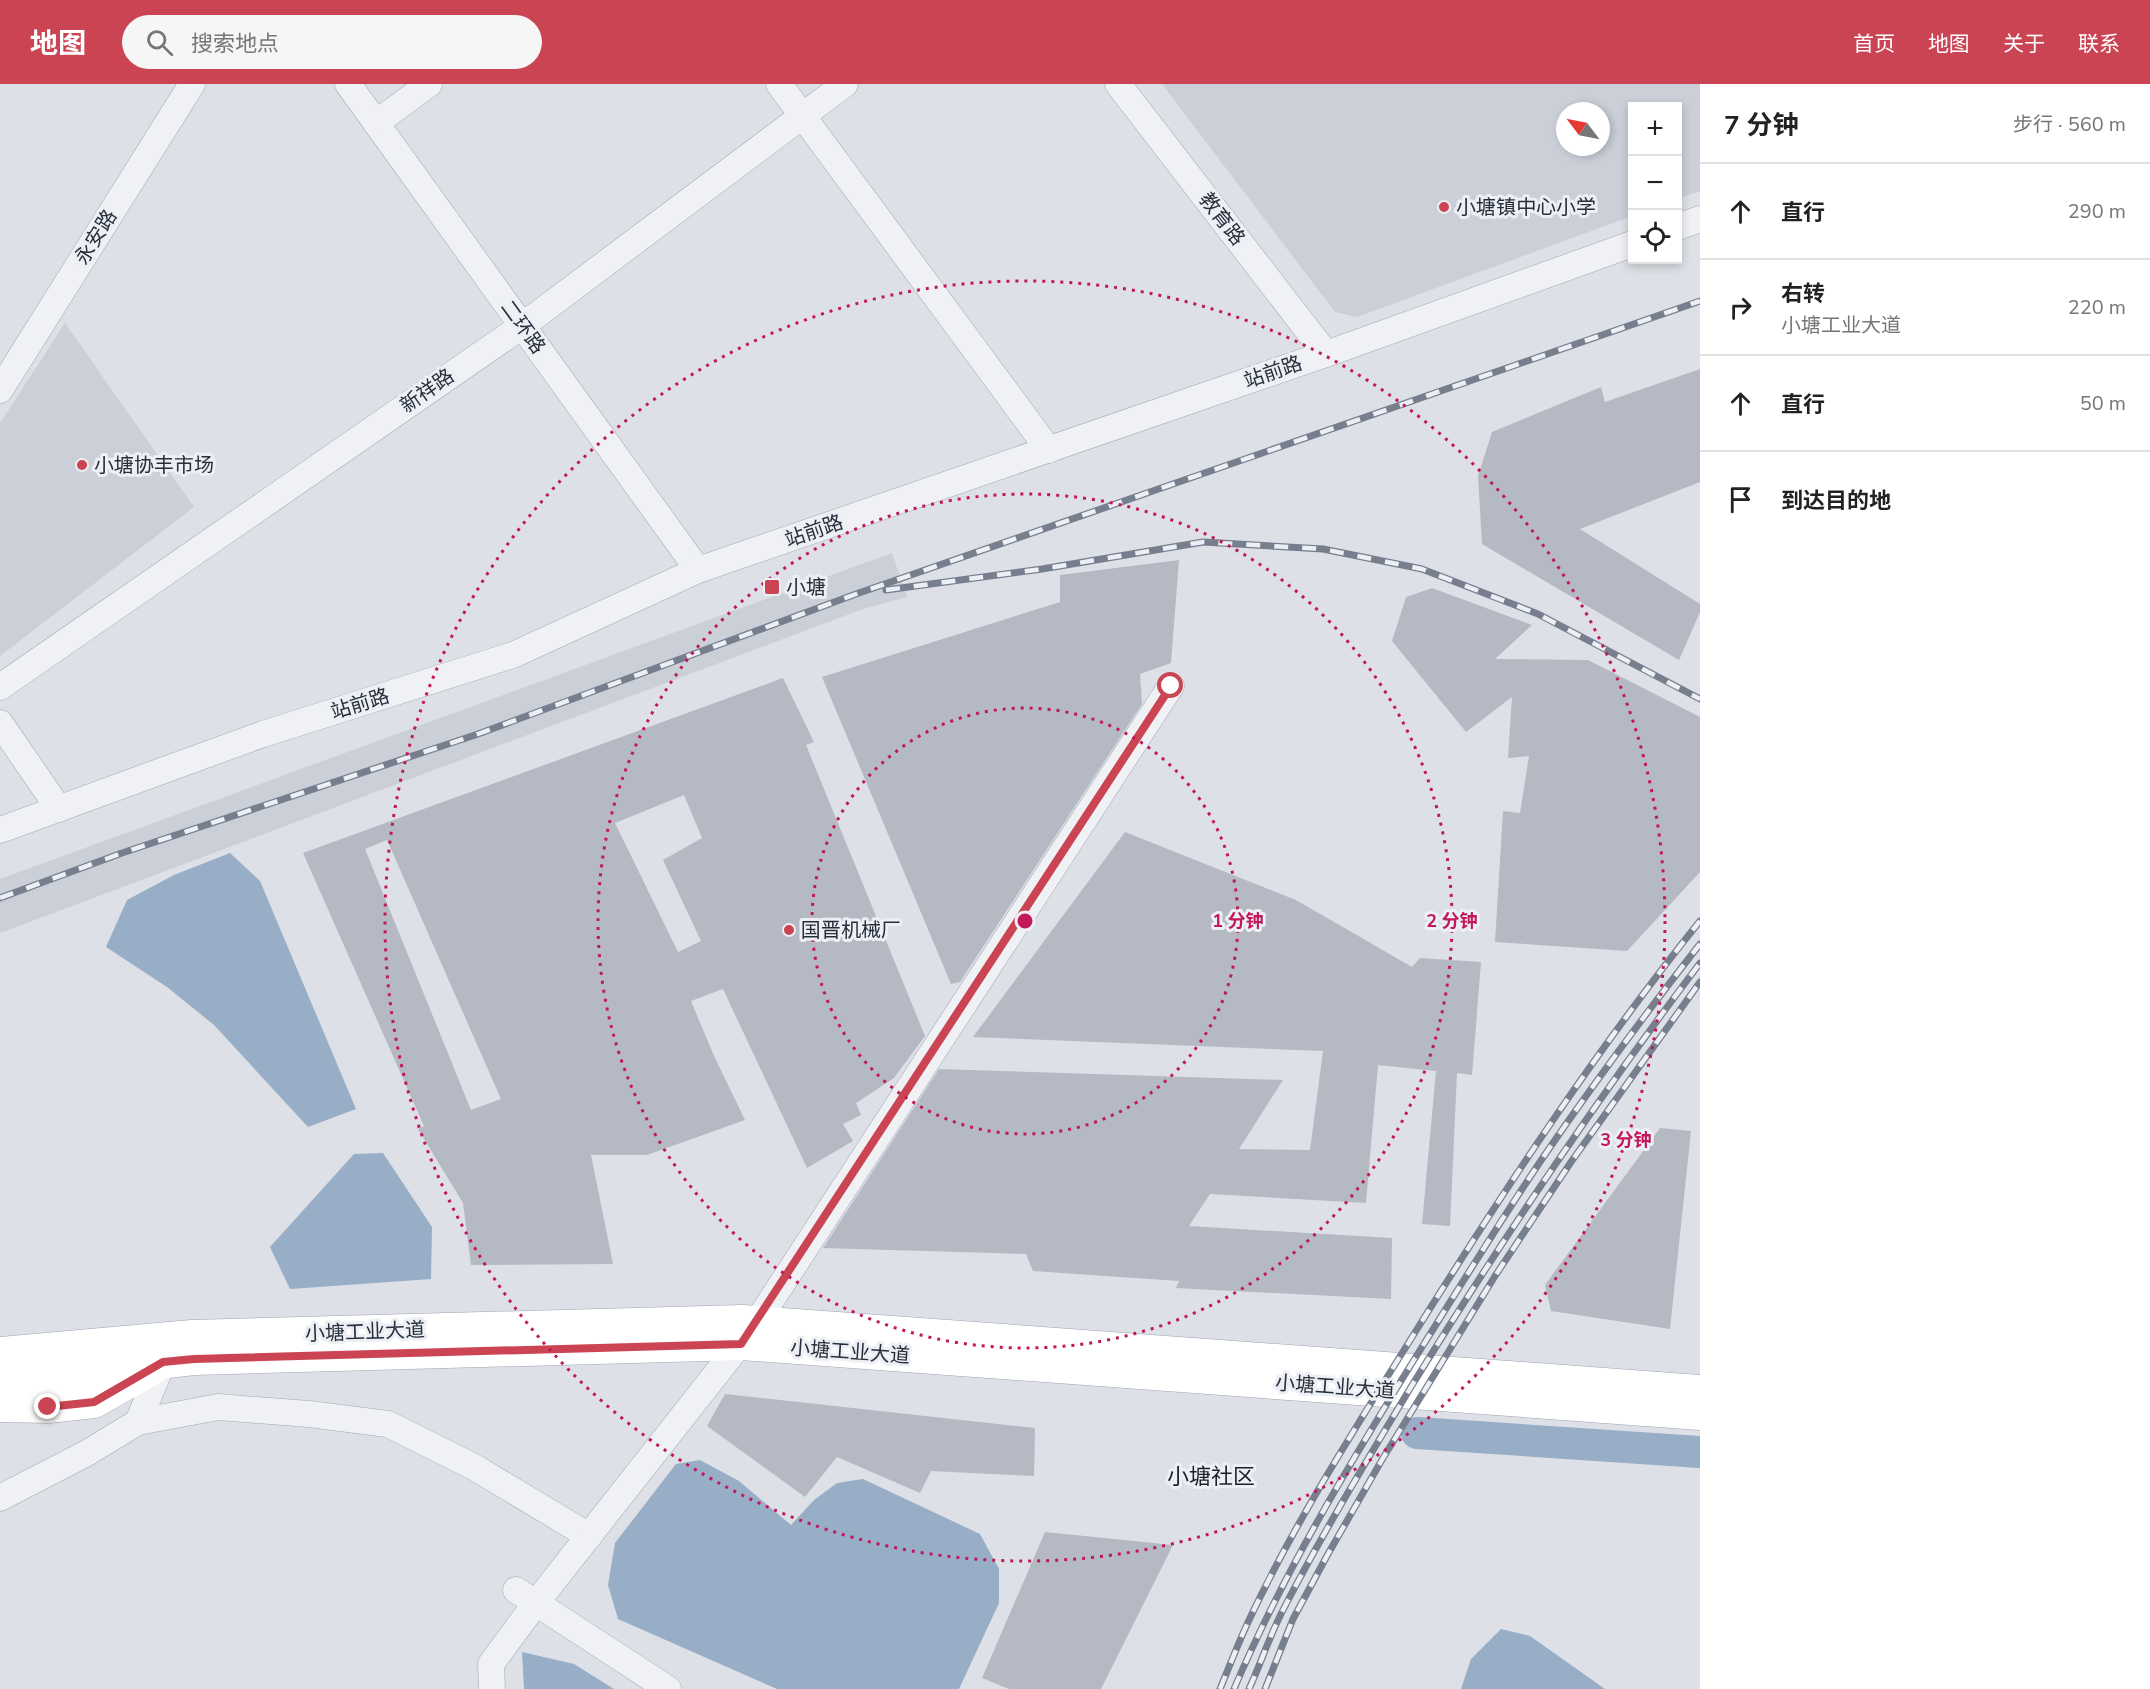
<!DOCTYPE html>
<html lang="zh">
<meta charset="utf-8">
<style>
:root{--surface:#fff;--page:#f6f6f6;--text:#222;--muted:#767676;--line:#e0e0e0;--accent:#ca4454}
body{margin:0;font-family:"Nunito Sans","Noto Sans SC",sans-serif;background:var(--page);color:var(--text)}
.controls{position:absolute;right:18px;top:18px;display:grid;overflow:hidden;border-radius:0px;box-shadow:0 3px 9px #0003}
.controls button{width:54px;height:54px;display:grid;place-items:center;padding:0;border:0;border-bottom:2px solid var(--line);background:var(--surface);color:var(--text);font:30px sans-serif}
.compass{position:absolute;left:1556px;top:18px;width:54px;height:54px;border-radius:50%;background:var(--surface);box-shadow:0 3px 9px #0003;rotate:302deg}
.stop{position:absolute;width:18px;height:18px;margin:-14px;border:4px solid #ca4454;border-radius:50%;background:#fff}
.stop.end{background:#ca4454;border-color:#fff;box-shadow:0 2px 6px #0008}
.list{margin:0;padding:0;list-style:none}
h2{display:flex;justify-content:space-between;align-items:center;height:78px;margin:0;padding:0 24px;font-size:26px}
h2 small{font-size:20px;font-weight:400;color:var(--muted)}
.list li{display:grid;grid-template-columns:39px 1fr auto;gap:18px;align-items:center;box-sizing:border-box;height:96px;padding:0 24px;border-top:2px solid var(--line)}
.list b{display:block;font-size:22px;white-space:nowrap}
.list p{margin:0;font-size:20px;white-space:nowrap;color:var(--muted)}
.list em{font-size:20px;font-style:normal;color:var(--muted)}
.icon{flex:none;width:33px;height:33px;fill:none;stroke:currentColor;stroke-width:2;stroke-linecap:round;stroke-linejoin:round}
.map{position:relative;flex:none;width:1700px;height:1605px;overflow:hidden}
header{display:flex;align-items:center;gap:36px;box-sizing:border-box;height:84px;padding:0 30px;background:var(--accent);color:#fff}
header strong{font-size:28px}
nav{display:flex;gap:33px;margin-inline-start:auto;font-size:21px}
.search{width:420px;height:54px;background:var(--page);display:flex;align-items:center;gap:15px;box-sizing:border-box;padding:0 21px;border-radius:33px;color:var(--muted);font-size:22px}
main{display:flex}
aside{flex:1;background:var(--surface)}
.map>svg:first-child{display:block}
.built{fill:#cbcfd8;fill-rule:evenodd}
.water{fill:#98adc6}
.lines{fill:none;stroke-linecap:round;stroke-linejoin:round}
.river{stroke:#98adc6;stroke-width:32}
.building{fill:#b4b9c3;fill-rule:evenodd}
.minor-casing{stroke:#a3a7b0;stroke-width:27}
.major-casing{stroke:#9da4b2;stroke-width:33}
.minor{stroke:#eff1f5;stroke-width:26}
.major{stroke:#fff;stroke-width:32}
.rail-casing{stroke:#777f8f;stroke-width:7}
.rail{stroke:#eceff4;stroke-width:4.5;stroke-dasharray:14;stroke-linecap:butt}
.route{stroke:#ca4454;stroke-width:8}
.ring{fill:none;stroke:#c2185b;stroke-width:3;stroke-dasharray:3 6}
.poi-dot{fill:#ca4454;stroke:#eceff4;stroke-width:2}
.labels{text-anchor:middle;dominant-baseline:central;stroke-width:6;stroke-linejoin:round;paint-order:stroke}
.poi-label{font-size:20px;fill:#272e3c;stroke:#eceff4;text-anchor:start}
.street-label{font-size:20px;fill:#272e3c;stroke:#eceff4}
.quarter-label{font-size:22px;fill:#191f2d;stroke:#eceff4}
.centre{fill:#c2185b;stroke:#eceff4;stroke-width:3}
.ring-label{font-size:18px;text-anchor:middle;font-weight:bold;fill:#c2185b;stroke:#eceff4;stroke-width:6;stroke-linejoin:round;paint-order:stroke}
</style>
<header>
<strong>地图</strong>
<div class="search"><svg class="icon" aria-label="search" viewBox="0 0 24 24"><circle cx="10" cy="10" r="6"/><path d="M15 15l6 6"/></svg>搜索地点</div>
<nav><a>首页</a><a>地图</a><a>关于</a><a>联系</a></nav>
</header>
<main>
<div class="map">
<svg width="1700" height="1605" viewBox="0 0 1700 1605">
<rect width="100%" height="100%" fill="#dde0e6"/>
<g class="built">
<path d="M1162,0h538v107l-22,8v-93h-46v110l-275,101 -22,-5zM1565,27h36v36h-36z"/>
<polygon points="65,239 194,423 0,572 0,339"/>
<polygon points="892,469 907,513 863,525 0,849 0,795"/>
</g>
<g class="water">
<polygon points="230,769 260,797 356,1025 308,1043 214,941 167,903 106,863 127,816 174,791"/>
<polygon points="383,1069 432,1143 431,1195 290,1205 270,1163 354,1070"/>
<polygon points="700,1376 739,1397 791,1441 814,1416 837,1399 863,1395 980,1450 999,1485 999,1519 959,1605 777,1605 618,1535 608,1501 615,1459 676,1380"/>
<polygon points="1501,1545 1530,1552 1605,1605 1461,1605 1471,1575"/>
<polygon points="522,1568 574,1580 614,1605 524,1605"/>
</g>
<g class="lines">
<polyline class="river" points="1417,1349 1700,1368"/>
</g>
<g class="building">
<polygon points="1700,285 1700,398 1580,445 1700,520 1700,528 1679,576 1482,460 1478,392 1492,348 1601,303 1605,318"/>
<polygon points="1179,476 1171,579 1140,590 1142,620 960,898 951,900 822,593 1060,518 1060,491"/>
<polygon points="1432,504 1532,541 1495,575 1588,576 1700,633 1700,788 1627,867 1495,858 1503,727 1520,729 1529,672 1508,674 1512,613 1466,648 1392,557 1406,513"/>
<path d="M783,594l31,64 -8,3 119,291 -31,42 -38,25 5,12 -18,9 10,17 -46,27 -84,-179 -32,12 23,55 31,64 -98,35h-56l22,109 -142,1 -8,-62 -45,-74 6,-3 -121,-273zM684,711l18,43 -39,22 38,81 -23,11 -63,-129zM387,756l114,259 -30,11 -106,-261z"/>
<polygon points="1125,748 1296,816 1412,883 1420,874 1481,878 1472,991 1457,989 1450,1142 1422,1140 1436,987 1378,981 1366,1119 1210,1110 1189,1142 1392,1154 1391,1215 1176,1204 1179,1197 1033,1187 1026,1170 823,1164 939,985 1283,996 1239,1065 1310,1066 1323,967 973,953"/>
<polygon points="1660,1044 1691,1047 1670,1245 1551,1227 1545,1201"/>
<polygon points="725,1310 1035,1344 1034,1392 931,1387 920,1409 837,1373 805,1413 707,1342"/>
<polygon points="1045,1448 1173,1461 1101,1605 1009,1605 982,1594"/>
</g>
<g class="lines">
<defs>
<g id="minor">
<polyline points="348,0 698,486"/>
<polyline points="779,0 1049,366"/>
<polyline points="1118,0 1326,270"/>
<polyline points="376,39 429,0"/>
<polyline points="1678,143 1700,135"/>
<polyline points="0,306 192,0"/>
<polyline points="0,603 522,242 845,0"/>
<polyline points="0,639 59,725"/>
<polyline points="0,746 263,650 513,571 698,486 1326,270 1632,160"/>
<polyline points="138,1338 218,1323 309,1330 388,1340 474,1383 589,1452"/>
<polyline points="0,1414 87,1369 138,1338 163,1278"/>
<polyline points="516,1506 668,1605"/>
<polyline points="492,1605 491,1580 536,1519 757,1238 1171,602"/>
</g>
<g id="major">
<polyline points="0,1269 192,1252 742,1237 1700,1307"/>
<polyline points="0,1297 194,1275 741,1260 1700,1330"/>
<polyline points="0,1322 48,1323 94,1318 152,1285"/>
</g>
</defs>
<use href="#minor" class="minor-casing"/>
<use href="#major" class="major-casing"/>
<use href="#minor" class="minor"/>
<use href="#major" class="major"/>
<defs>
<g id="rail">
<polyline points="886,506 1042,485 1203,458 1323,465 1422,485 1538,530 1700,615"/>
<polyline points="0,814 122,769 478,650 856,510 1700,217"/>
<path d="M1220,1605c10,-24 19,-48 30,-71 48,-102 110,-197 169,-292 87,-139 178,-277 281,-405"/>
<path d="M1234,1605c51,-120 119,-231 188,-342 40,-64 80,-129 122,-191 50,-73 102,-143 156,-212"/>
<path d="M1249,1605c12,-26 21,-54 34,-79 40,-78 86,-153 131,-228 89,-144 184,-284 286,-419"/>
<polyline points="1265,1605 1293,1535 1328,1470 1383,1374 1495,1192 1571,1078 1700,898"/>
</g>
</defs>
<use href="#rail" class="rail-casing"/>
<use href="#rail" class="rail"/>
</g>
<g class="lines">
<polyline class="route" points="48,1323 94,1318 163,1278 194,1275 741,1260 1171,602"/>
</g>
<g class="ring">
<circle cx="1025" cy="837" r="213"/>
<circle cx="1025" cy="837" r="427"/>
<circle cx="1025" cy="837" r="640"/>
</g>
<g class="poi-dot">
<circle cx="1444" cy="123" r="6"/>
<circle cx="82" cy="381" r="6"/>
<rect x="764" y="495" width="16" height="16" rx="3"/>
<circle cx="789" cy="846" r="6"/>
</g>
<g class="labels">
<g class="poi-label">
<text x="1456" y="123">小塘镇中心小学</text>
<text x="94" y="381">小塘协丰市场</text>
<text x="786" y="503">小塘</text>
<text x="801" y="846">国晋机械厂</text>
</g>
<g class="street-label">
<text transform="translate(1222 135) rotate(52)">教育路</text>
<text transform="translate(96 153) rotate(-58)">永安路</text>
<text transform="translate(523 243) rotate(54)">二环路</text>
<text transform="translate(1273 288) rotate(-19)">站前路</text>
<text transform="translate(427 307) rotate(-35)">新祥路</text>
<text transform="translate(814 447) rotate(-19)">站前路</text>
<text transform="translate(360 620) rotate(-17)">站前路</text>
<text transform="translate(365 1248) rotate(-2)">小塘工业大道</text>
<text transform="translate(850 1268) rotate(4)">小塘工业大道</text>
<text transform="translate(1335 1303) rotate(4)">小塘工业大道</text>
</g>
<g class="quarter-label">
<text x="1211" y="1393">小塘社区</text>
</g>
</g>
<circle cx="1025" cy="837" r="9" class="centre"/>
<g class="ring-label">
<text x="1238" y="843">1 分钟</text>
<text x="1452" y="843">2 分钟</text>
<text x="1626" y="1062">3 分钟</text>
</g>
</svg>
<div class="controls">
<button>+</button>
<button>−</button>
<button><svg class="icon" aria-label="locate" viewBox="0 0 24 24"><circle cx="12" cy="12" r="6"/><path d="M12 2v4M12 18v4M2 12h4M18 12h4"/></svg></button>
</div>
<svg class="compass" viewBox="-18 -18 36 36"><path d="M0-13l5 13h-10z" fill="#e53935"/><path d="M0 13l5-13h-10z" fill="#767676"/></svg>
<div class="stop" style="left:1171px;top:602px"></div>
<div class="stop end" style="left:48px;top:1323px"></div>
</div>
<aside>
<h2>7 分钟<small>步行 · 560 m</small></h2>
<ul class="list">
<li><svg class="icon" aria-label="ahead" viewBox="0 0 24 24"><path d="M12 20V5M6 11l6-6 6 6"/></svg><div><b>直行</b></div><em>290 m</em></li>
<li><svg class="icon" aria-label="right" viewBox="0 0 24 24"><path d="M7 20v-9h11M14 6l5 5-5 5"/></svg><div><b>右转</b><p>小塘工业大道</p></div><em>220 m</em></li>
<li><svg class="icon" aria-label="ahead" viewBox="0 0 24 24"><path d="M12 20V5M6 11l6-6 6 6"/></svg><div><b>直行</b></div><em>50 m</em></li>
<li><svg class="icon" aria-label="arrive" viewBox="0 0 24 24"><path d="M6 21V4h12l-3 4 3 4H6"/></svg><div><b>到达目的地</b></div></li>
</ul>
</aside>
</main>
